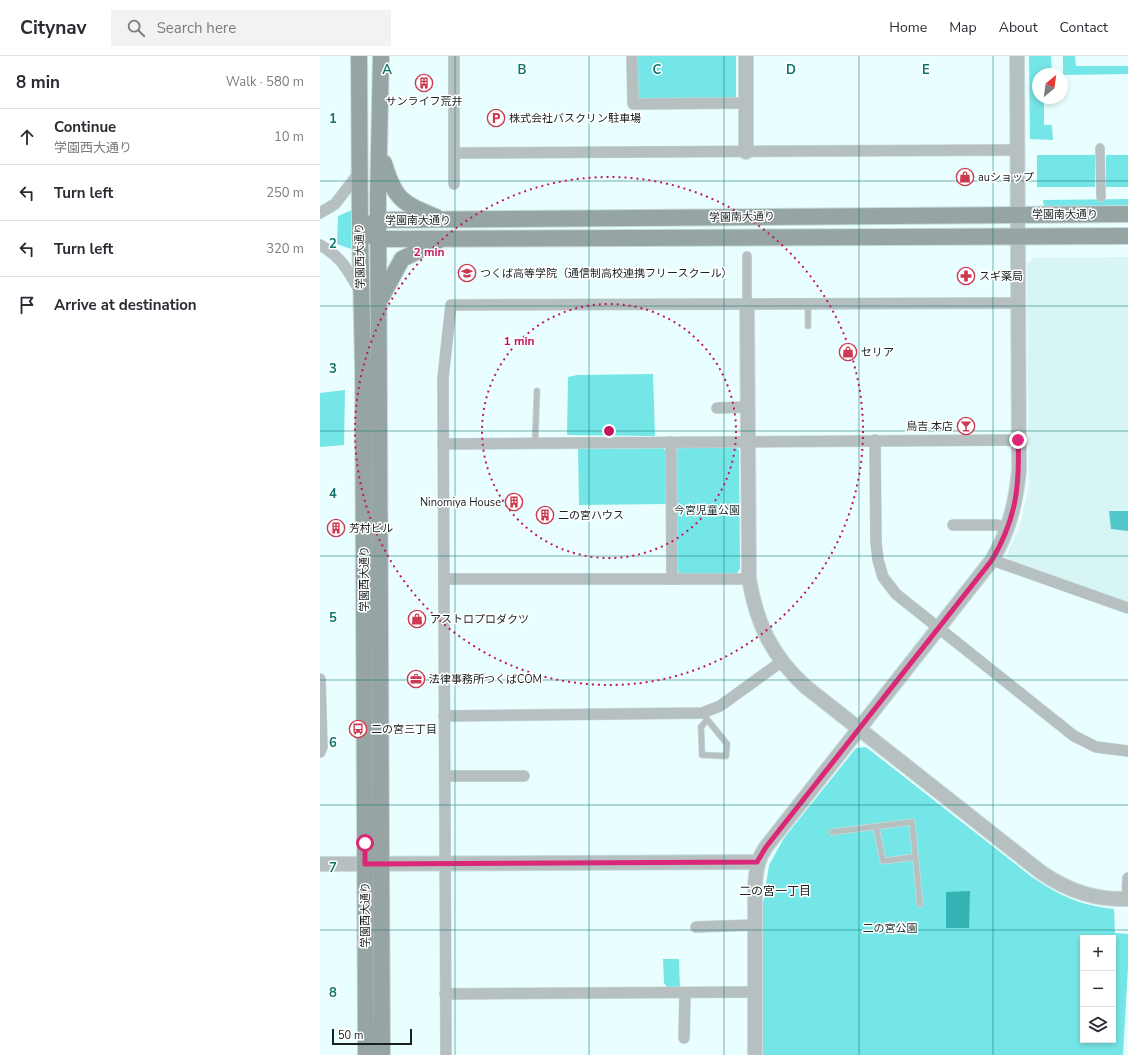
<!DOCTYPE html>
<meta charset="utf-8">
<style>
:root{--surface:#fff;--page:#f2f2f3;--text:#2b2b33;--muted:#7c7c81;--line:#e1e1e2}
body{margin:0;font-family:"Nunito Sans","Noto Sans JP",sans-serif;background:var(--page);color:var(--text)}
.controls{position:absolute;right:12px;bottom:12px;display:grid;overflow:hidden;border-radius:0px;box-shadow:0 2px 6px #0003}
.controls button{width:36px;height:36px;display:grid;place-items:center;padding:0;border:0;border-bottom:1px solid var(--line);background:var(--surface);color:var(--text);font:20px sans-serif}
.compass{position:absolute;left:712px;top:12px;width:36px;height:36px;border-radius:50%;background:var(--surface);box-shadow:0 2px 6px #0003;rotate:29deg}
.scale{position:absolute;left:12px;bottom:10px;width:80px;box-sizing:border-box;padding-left:4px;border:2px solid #192121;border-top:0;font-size:11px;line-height:14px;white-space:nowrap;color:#192121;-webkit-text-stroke:3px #fff;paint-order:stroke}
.stop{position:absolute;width:12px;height:12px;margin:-9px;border:3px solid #db2777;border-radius:50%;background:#fff}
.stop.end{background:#db2777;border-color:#fff;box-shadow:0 1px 4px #0008}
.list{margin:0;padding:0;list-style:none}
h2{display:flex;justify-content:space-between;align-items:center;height:52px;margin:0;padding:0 16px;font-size:17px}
h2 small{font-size:13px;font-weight:400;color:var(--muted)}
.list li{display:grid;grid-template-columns:26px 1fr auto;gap:12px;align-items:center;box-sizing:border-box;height:56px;padding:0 16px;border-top:1px solid var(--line)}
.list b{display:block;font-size:15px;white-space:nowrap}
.list p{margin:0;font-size:13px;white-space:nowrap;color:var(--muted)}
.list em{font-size:13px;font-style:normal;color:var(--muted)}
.icon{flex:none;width:22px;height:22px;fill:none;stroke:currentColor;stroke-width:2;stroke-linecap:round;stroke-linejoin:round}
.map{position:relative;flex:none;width:808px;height:999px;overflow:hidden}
header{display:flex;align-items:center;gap:24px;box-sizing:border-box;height:56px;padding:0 20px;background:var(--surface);border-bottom:1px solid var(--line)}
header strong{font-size:19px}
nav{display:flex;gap:22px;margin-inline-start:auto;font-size:14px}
.search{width:280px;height:36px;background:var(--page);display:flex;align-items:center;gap:10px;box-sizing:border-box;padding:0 14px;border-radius:0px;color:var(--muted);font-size:15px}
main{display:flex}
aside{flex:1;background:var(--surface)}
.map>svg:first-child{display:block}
.built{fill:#d6f5f4}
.green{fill:#75e6e7;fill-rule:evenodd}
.forest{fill:#51c8ca}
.water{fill:#35b2b4}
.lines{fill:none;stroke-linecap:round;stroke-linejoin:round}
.service-casing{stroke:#c8dbdb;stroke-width:7}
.pedestrian-casing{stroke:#c8dbdb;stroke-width:10}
.minor-casing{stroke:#c8dbdb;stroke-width:12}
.tertiary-casing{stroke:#c8dbdb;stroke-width:16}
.secondary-casing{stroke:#c8dbdb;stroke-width:18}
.service{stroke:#b7c0c0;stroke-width:5.5}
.pedestrian{stroke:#b7c0c0;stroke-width:9}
.minor{stroke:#b7c0c0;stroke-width:11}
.tertiary{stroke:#b7c0c0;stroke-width:14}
.secondary{stroke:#97a4a4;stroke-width:16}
.route{stroke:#db2777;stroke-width:5}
.grid{fill:none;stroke:#0f766e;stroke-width:1;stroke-opacity:0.55}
.ring{fill:none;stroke:#c2185b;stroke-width:2;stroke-dasharray:2 4}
.labels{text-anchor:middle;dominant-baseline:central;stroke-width:3;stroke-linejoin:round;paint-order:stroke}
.poi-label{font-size:11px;fill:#192121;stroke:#fff;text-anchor:start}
.street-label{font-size:11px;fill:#192121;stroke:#fff}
.park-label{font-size:11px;fill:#192f2f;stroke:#fff}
.neighbourhood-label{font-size:12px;fill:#192121;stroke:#fff}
.grid-label{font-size:13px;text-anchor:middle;font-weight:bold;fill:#0f766e;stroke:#fff;stroke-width:3;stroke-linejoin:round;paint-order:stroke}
.centre{fill:#c2185b;stroke:#fff;stroke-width:2}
.ring-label{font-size:12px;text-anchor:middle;font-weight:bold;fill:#c2185b;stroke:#fff;stroke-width:3;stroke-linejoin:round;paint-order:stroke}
</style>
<header>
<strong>Citynav</strong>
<div class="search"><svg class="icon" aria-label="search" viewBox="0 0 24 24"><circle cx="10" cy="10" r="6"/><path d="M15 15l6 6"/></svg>Search here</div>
<nav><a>Home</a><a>Map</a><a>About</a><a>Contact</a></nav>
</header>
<main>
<aside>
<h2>8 min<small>Walk · 580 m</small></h2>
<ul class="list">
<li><svg class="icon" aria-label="ahead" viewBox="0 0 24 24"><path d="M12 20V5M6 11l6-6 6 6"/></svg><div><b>Continue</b><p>学園西大通り</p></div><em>10 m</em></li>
<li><svg class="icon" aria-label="left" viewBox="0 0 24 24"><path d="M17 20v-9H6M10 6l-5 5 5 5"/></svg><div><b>Turn left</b></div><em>250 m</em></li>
<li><svg class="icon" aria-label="left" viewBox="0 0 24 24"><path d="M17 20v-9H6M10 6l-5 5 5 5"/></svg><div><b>Turn left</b></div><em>320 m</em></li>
<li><svg class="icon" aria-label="arrive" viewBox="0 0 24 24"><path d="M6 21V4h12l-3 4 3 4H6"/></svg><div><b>Arrive at destination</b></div></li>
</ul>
</aside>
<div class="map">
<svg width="808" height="999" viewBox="0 0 808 999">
<rect width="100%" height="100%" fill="#e9fefe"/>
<polygon class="built" points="808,201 808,546 688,505 687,498 700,470 709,430 707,208 714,202"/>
<g class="green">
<polygon points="316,0 416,0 416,41 413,44 321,45 317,40"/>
<polygon points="709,0 731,0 732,18 718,18 718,42 724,42 724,69 732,69 733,84 710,83"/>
<polygon points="743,0 755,0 756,10 808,10 808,18 743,19"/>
<rect x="717" y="99" width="58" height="32"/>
<rect x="786" y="99" width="22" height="32"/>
<polygon points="808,143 808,150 724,150 723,144"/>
<polygon points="32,154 31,193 17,188 18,160"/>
<polygon points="333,318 335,380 247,379 248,321 257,319"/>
<polygon points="25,334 24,389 0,391 0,337"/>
<polygon points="359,391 416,391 419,394 420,513 417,517 360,518 356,513 355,395"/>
<polygon points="343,392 346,395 347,448 259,449 258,393"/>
<path d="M546,691l166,130c28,19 48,28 82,32l1,24 13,1v33l-5,88h-360l-1,-145 7,-45 15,-27 72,-90zM763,882h30v102h-30z"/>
<polygon points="343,903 359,903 360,932 348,932 344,927"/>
</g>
<polygon class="forest" points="789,455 808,455 808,475 791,473"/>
<polygon class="water" points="650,835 649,872 626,872 626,836"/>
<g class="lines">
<defs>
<g id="service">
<polyline points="488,248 488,270"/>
<polyline points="215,387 217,335"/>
<polyline points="382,657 407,688 406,700 382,699 381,671 387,664"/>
<polyline points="556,771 563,805 595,801"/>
<polyline points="512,776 592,766 600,848"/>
</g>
<g id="pedestrian">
<polyline points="780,92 781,141"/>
<polyline points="427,248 427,200"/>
</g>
<g id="minor">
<polyline points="312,0 313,48 426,47"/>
<polyline points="134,97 698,94"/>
<polyline points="134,128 134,0"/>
<polyline points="0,157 15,148 39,117"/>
<path d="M0,189c23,13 27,25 40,46"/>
<polyline points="397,352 427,351"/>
<polyline points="555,384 556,486 558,504 563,521 576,538 754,680 776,691 808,695"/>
<polyline points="351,386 352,523"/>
<polyline points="123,388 698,384"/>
<polyline points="633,469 677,469 688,472"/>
<polyline points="672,504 808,552"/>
<polyline points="124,523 429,523"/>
<polyline points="0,623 2,691 0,696"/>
<polyline points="124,660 382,657 400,650 461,606"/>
<polyline points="125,720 204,720"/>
<polyline points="807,843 808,822"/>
<polyline points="376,871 434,869"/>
<polyline points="125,938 434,936"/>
<polyline points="364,982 365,937"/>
<polyline points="126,999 123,322 131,249 698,247"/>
</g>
<g id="tertiary">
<polyline points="426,0 426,96"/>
<path d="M427,248l2,275c8,46 23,77 57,108l236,186c27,18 53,27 86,26"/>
<polyline points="0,808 437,806"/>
<path d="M435,999v-168c1,-16 2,-27 11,-40l226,-287c17,-29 24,-57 27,-90l-2,-414"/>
</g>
<g id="secondary">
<polyline points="39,0 40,174 43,311 46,999"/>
<polyline points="61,0 58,141 62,999"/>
<path d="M64,107c11,37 18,40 52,54"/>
<polyline points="48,169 58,164 808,158"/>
<polyline points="50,179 58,183 808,180"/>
<polyline points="61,242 82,203 118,185"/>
</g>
</defs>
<use href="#service" class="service-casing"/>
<use href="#pedestrian" class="pedestrian-casing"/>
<use href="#minor" class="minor-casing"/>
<use href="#tertiary" class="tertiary-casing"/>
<use href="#secondary" class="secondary-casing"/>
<use href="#service" class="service"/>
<use href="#pedestrian" class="pedestrian"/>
<use href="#minor" class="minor"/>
<use href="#tertiary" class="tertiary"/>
<use href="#secondary" class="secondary"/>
</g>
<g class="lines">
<path class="route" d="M45,787v21l392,-2 9,-15 226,-287c24,-41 28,-74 26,-120"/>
</g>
<path class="grid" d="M135,0v999M269,0v999M404,0v999M539,0v999M673,0v999M0,125h808M0,250h808M0,375h808M0,500h808M0,624h808M0,749h808M0,874h808"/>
<g class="ring">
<circle cx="289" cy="375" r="127"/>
<circle cx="289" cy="375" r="254"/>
</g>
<defs>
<symbol id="building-ring" viewBox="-11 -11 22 22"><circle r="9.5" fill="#fff" stroke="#cb3a51" stroke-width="1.5"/><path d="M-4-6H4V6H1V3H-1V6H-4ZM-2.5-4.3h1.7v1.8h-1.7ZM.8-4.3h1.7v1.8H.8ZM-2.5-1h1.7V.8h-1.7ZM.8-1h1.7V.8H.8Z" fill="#cb3a51"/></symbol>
<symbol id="parking-ring" viewBox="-11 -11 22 22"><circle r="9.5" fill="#fff" stroke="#cb3a51" stroke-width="1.5"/><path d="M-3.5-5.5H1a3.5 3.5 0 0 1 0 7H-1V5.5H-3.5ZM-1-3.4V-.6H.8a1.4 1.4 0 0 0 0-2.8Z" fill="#cb3a51"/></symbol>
<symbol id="shop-ring" viewBox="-11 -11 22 22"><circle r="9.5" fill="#fff" stroke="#cb3a51" stroke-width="1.5"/><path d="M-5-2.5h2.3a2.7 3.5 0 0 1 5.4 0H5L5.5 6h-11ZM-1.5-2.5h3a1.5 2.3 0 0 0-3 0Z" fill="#cb3a51"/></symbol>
<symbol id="school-ring" viewBox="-11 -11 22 22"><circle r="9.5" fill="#fff" stroke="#cb3a51" stroke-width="1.5"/><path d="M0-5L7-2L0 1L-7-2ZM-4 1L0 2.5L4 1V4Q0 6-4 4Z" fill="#cb3a51"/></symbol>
<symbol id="pharmacy-ring" viewBox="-11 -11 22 22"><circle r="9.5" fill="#fff" stroke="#cb3a51" stroke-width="1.5"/><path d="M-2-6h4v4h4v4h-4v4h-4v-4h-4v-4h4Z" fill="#cb3a51"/></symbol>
<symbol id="bar-ring" viewBox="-11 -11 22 22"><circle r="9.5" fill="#fff" stroke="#cb3a51" stroke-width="1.5"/><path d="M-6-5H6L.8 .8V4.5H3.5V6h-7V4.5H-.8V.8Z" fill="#cb3a51"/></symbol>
<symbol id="office-ring" viewBox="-11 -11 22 22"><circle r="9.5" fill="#fff" stroke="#cb3a51" stroke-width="1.5"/><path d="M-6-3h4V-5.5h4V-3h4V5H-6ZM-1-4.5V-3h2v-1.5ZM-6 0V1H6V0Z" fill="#cb3a51"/></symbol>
<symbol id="bus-ring" viewBox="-11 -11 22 22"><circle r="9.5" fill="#fff" stroke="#cb3a51" stroke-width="1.5"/><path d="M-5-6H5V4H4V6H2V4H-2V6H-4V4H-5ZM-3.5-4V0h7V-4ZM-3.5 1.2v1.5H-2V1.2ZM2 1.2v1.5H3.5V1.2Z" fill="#cb3a51"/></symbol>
</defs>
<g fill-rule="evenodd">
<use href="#building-ring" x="94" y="17" width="20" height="20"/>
<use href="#parking-ring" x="166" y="52" width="20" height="20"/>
<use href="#shop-ring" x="635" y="111" width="20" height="20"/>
<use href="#school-ring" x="137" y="207" width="20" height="20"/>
<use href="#pharmacy-ring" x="636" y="210" width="20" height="20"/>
<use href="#shop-ring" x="518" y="286" width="20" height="20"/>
<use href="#bar-ring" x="636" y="360" width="20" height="20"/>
<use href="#building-ring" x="184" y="436" width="20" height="20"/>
<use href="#building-ring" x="215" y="449" width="20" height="20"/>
<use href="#building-ring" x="6" y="462" width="20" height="20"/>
<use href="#shop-ring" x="87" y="553" width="20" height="20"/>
<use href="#office-ring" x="86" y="613" width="20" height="20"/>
<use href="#bus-ring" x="28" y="663" width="20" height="20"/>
</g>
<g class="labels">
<g class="poi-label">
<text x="104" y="45" text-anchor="middle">サンライフ荒井</text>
<text x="189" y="62">株式会社バスクリン駐車場</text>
<text x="658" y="121">auショップ</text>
<text x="160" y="217">つくば高等学院（通信制高校連携フリースクール）</text>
<text x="659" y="220">スギ薬局</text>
<text x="541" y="296">セリア</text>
<text x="633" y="370" text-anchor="end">鳥吉 本店</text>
<text x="181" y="446" text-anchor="end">Ninomiya House</text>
<text x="238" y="459">二の宮ハウス</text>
<text x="29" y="472">芳村ビル</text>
<text x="110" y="563">アストロプロダクツ</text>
<text x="109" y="623">法律事務所つくばCOM</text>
<text x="51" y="673">二の宮三丁目</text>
</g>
<g class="street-label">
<text x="745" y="158">学園南大通り</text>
<text transform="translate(422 161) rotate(-1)">学園南大通り</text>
<text x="98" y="164">学園南大通り</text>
<text transform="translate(40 200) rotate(-91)">学園西大通り</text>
<text transform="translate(44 523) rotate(-90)">学園西大通り</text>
<text transform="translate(45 859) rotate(-90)">学園西大通り</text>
</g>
<g class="park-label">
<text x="387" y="454">今宮児童公園</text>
<text x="570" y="872">二の宮公園</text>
</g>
<g class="neighbourhood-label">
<text x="455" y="835">二の宮一丁目</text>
</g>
</g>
<g class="grid-label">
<text x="67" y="18">A</text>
<text x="202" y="18">B</text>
<text x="337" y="18">C</text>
<text x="471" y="18">D</text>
<text x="606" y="18">E</text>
<text x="13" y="67">1</text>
<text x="13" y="192">2</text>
<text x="13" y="317">3</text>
<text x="13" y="442">4</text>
<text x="13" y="566">5</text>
<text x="13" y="691">6</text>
<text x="13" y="816">7</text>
<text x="13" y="941">8</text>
</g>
<circle cx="289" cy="375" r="6" class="centre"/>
<g class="ring-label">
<text x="109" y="200">2 min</text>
<text x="199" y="289">1 min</text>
</g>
</svg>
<div class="controls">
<button>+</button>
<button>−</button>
<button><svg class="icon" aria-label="layers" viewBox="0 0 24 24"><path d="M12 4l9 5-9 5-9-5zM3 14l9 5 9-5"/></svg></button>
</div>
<svg class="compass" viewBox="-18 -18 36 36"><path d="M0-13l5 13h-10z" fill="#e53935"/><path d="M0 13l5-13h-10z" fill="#7c7c81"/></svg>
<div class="scale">50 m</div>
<div class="stop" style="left:45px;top:787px"></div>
<div class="stop end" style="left:698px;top:384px"></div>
</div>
</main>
